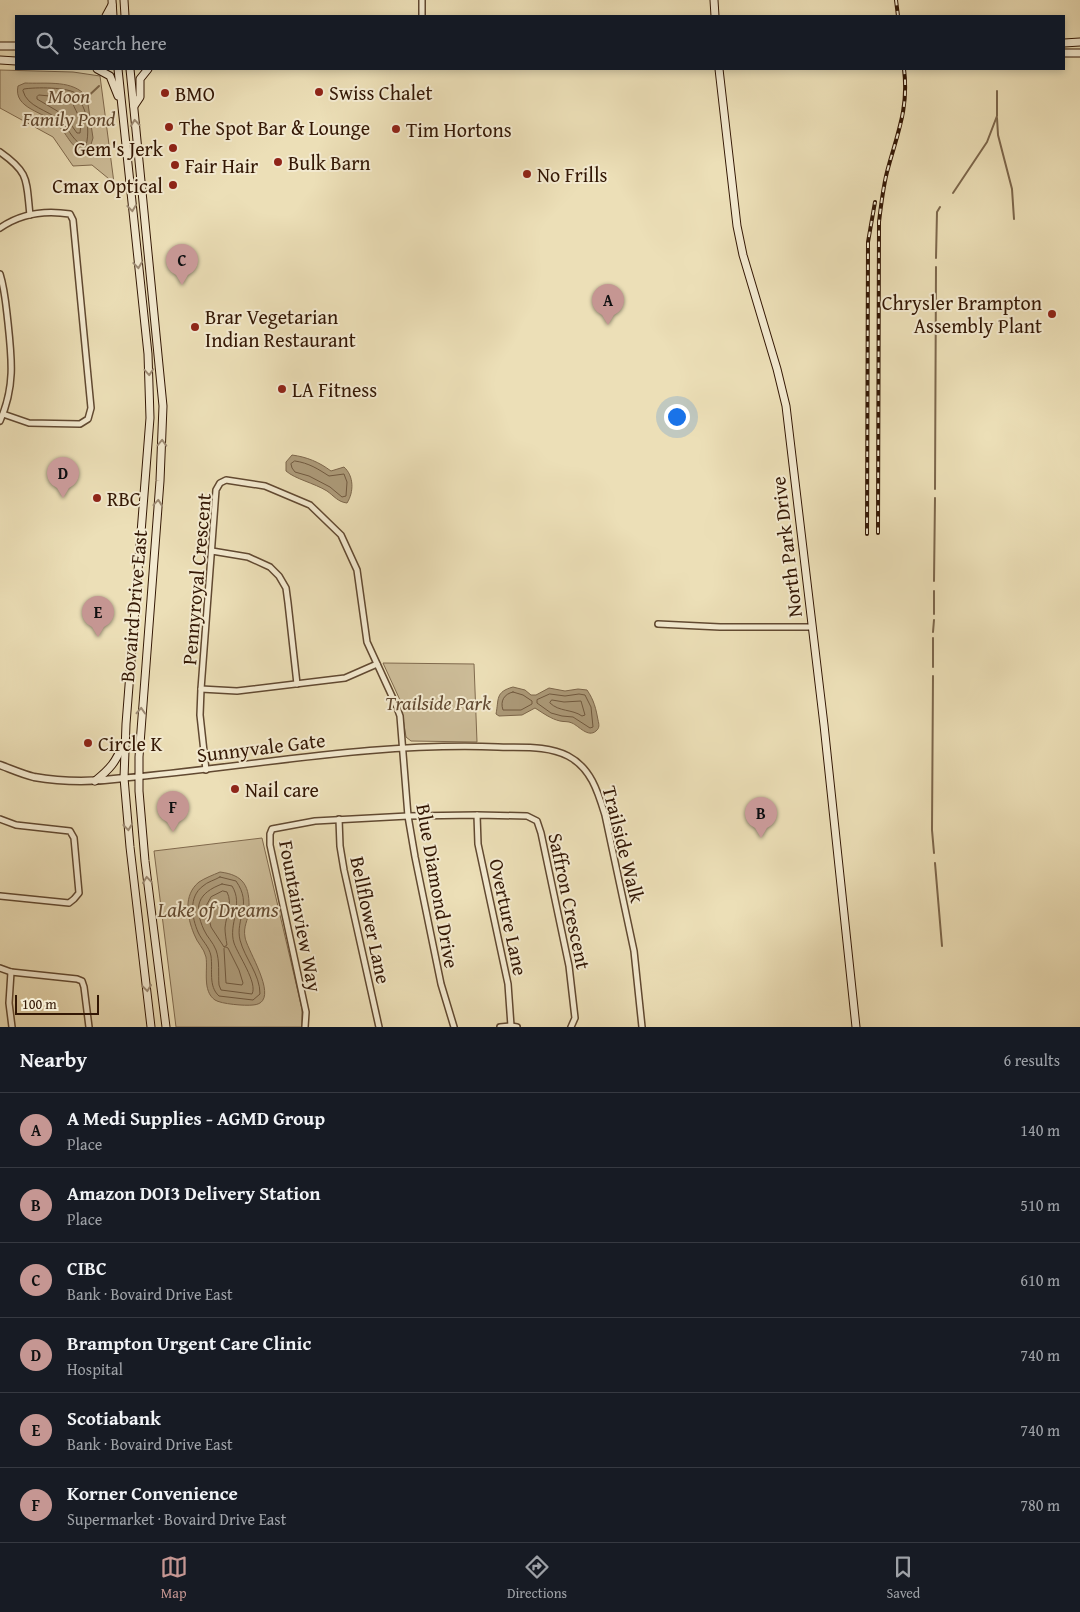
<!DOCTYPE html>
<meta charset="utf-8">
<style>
:root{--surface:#171b24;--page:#20242c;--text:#f1f3f6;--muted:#9ea1a6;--line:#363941;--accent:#c59692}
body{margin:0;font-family:"Gentium Book Plus",serif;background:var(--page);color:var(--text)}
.scale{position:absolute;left:15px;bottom:12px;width:84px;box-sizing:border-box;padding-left:5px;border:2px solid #331704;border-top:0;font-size:14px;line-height:18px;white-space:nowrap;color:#331704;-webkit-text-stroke:4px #f3ead0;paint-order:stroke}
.you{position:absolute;left:676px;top:416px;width:18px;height:18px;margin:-12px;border:4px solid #fff;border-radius:50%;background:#1a73e8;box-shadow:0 0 0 8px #1a73e833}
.badge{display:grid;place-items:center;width:32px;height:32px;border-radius:50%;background:var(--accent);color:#111;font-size:16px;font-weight:700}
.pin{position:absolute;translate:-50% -41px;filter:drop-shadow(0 1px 2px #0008)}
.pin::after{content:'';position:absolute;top:26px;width:18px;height:15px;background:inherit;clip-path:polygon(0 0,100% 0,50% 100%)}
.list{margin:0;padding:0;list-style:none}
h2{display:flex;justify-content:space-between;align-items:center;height:65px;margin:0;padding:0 20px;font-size:21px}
h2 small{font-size:16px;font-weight:400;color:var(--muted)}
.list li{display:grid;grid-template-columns:32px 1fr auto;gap:15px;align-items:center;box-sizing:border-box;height:75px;padding:0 20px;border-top:1px solid var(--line)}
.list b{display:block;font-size:19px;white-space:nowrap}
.list p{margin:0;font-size:16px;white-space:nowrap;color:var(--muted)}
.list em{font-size:16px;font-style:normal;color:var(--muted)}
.icon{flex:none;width:28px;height:28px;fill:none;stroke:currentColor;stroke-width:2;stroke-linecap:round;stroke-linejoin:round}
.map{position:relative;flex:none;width:1080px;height:1027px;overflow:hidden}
.search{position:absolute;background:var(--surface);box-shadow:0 2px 8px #0003;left:15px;right:15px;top:15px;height:55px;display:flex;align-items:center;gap:12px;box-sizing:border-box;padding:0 18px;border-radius:0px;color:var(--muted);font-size:19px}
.sheet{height:515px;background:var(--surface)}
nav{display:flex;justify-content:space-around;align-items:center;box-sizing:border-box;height:70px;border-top:1px solid var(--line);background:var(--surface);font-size:14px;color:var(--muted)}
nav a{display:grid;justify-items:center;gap:2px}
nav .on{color:var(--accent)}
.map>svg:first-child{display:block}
.green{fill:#cdbd99;stroke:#806a4e}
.water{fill:#ad9b7a;stroke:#7c664b}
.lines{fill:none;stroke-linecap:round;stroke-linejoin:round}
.shore{stroke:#70593f;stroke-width:1}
.stream{stroke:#7c664b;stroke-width:2}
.minor-casing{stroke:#614931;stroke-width:8}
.tertiary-casing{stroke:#614931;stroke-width:9}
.secondary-casing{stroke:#331704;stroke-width:9}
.minor{stroke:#f3ead0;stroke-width:5}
.tertiary{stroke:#f3ead0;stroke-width:6}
.secondary{stroke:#f3ead0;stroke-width:7}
.rail-casing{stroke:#331704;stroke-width:4}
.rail{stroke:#f3ead0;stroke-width:2;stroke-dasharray:5.5;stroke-linecap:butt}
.oneway{stroke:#9d8b74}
.poi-dot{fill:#8f2418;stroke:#f3ead0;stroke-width:2}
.labels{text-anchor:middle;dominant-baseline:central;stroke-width:4;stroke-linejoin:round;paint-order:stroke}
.poi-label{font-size:20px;fill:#331704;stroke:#f3ead0;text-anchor:start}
.park-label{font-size:20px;font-style:italic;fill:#614931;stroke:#f3ead0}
.street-label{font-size:20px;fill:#331704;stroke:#f3ead0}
.water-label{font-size:21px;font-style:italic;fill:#644c33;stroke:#f3ead0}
</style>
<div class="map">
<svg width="1080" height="1027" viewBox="0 0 1080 1027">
<rect width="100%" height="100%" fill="#ecdfb7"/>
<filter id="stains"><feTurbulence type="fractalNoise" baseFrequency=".004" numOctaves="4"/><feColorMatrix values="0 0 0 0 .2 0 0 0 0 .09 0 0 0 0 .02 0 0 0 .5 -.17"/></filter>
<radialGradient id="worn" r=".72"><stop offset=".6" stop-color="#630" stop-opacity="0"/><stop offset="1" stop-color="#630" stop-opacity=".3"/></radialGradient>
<g class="green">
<polygon points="0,70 73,72 100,76 114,183 92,165 73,166 53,137 0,108"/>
<polygon points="383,663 474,664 477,742 411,741 406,737 400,700"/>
<polygon points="262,838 302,1009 302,1027 176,1027 154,851"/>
</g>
<g class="water">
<path d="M25,83c19,1 44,-3 58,10v8l5,3 5,34 -5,16c-19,-7 -18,-17 -31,-30 -12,-12 -44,-15 -39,-38z"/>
<path d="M292,455c15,2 27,7 39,16l13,-4c10,9 10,25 3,36 -9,-1 -13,-7 -20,-12 -13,-8 -32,-12 -41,-20v-9z"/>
<path d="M513,687l12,3 6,5h5l13,-7 16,3 13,-2 9,1c7,10 9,19 11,30 1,4 2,8 -2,11 -8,7 -17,-5 -24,-8 -4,-2 -8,-1 -12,-2 -9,-2 -17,-8 -25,-13l-13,7 -23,1 -3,-2c3,-15 -1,-22 17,-27z"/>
<path d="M220,872c24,3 30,14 29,39 -1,9 -6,16 -4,26 1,12 38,66 8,68 -8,1 -32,-1 -38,-5 -13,-9 -7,-30 -9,-43 -2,-9 -9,-14 -12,-23 -7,-17 -11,-39 5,-52 6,-4 14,-7 21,-10z"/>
</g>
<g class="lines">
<g class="shore">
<path d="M24,89c11,-2 45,-2 53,5 2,10 4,7 7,15 4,9 5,27 2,36l-3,1c-13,-8 -14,-19 -24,-26 -11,-10 -32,-13 -36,-29z"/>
<path d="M39,95l32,3c3,13 12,19 9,35h-3l-13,-18 -27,-16v-2z"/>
<path d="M295,461c14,2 23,8 34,15l15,-2 3,8 -1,14 -4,1 -12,-10 -21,-11 -14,-4 -3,-4 -1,-4z"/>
<path d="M513,692l10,3 9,6v3l-11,6h-18c-3,-9 1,-16 10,-18z"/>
<polygon points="550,694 565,696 579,694 585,695 591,707 593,727 590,728 573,717 562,716 551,713 537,703 537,700"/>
<path d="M552,700l12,2 17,-1 4,14 -3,1c-10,-7 -23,-4 -32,-13z"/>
<path d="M220,877l16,4c17,24 -1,38 4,59 5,19 20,34 20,54l-7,6 -34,-4c-11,-10 -6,-26 -8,-40 -2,-10 -9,-15 -13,-24 -6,-14 -10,-35 5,-46 4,-4 12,-6 17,-9z"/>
<path d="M222,884l10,2c12,19 -4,38 2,57 4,12 24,40 18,51l-31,-4 -2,-5c-1,-11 1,-24 -3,-35 -3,-8 -9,-13 -12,-20 -11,-24 -6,-37 18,-46z"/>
<path d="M223,891l4,1c6,12 -1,23 -2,36 0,5 1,11 2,17l-3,2 -13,-20 -5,-21 5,-9z"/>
<polygon points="226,947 228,948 239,970 243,983 242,985 226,983 224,949"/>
</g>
<g class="stream">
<polyline points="82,102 99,86"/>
<polyline points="997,118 998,135 1012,189 1014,219"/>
<polyline points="953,193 987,142 997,116 997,91"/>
<polyline points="936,258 937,212 940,207"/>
<polyline points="935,489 936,267"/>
<polyline points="934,581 935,498"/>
<polyline points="934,614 934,591"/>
<polyline points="933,632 934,620"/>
<polyline points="933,667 933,638"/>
<polyline points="933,676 932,830 934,853"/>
<polyline points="935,863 942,946"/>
</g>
<defs>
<g id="minor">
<polyline points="422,0 422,16"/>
<path d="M0,152c30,21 26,28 30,63"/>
<path d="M0,228c20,-14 45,-18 70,-14l3,6 18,188 -3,11 -8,5 -51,-1 -26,-9"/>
<path d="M0,274c5,16 6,32 8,49 4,37 7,64 -8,98"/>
<polyline points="212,551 248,557 270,567 279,576 286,588 288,603 297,684"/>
<polyline points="658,624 720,627 811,627"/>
<polyline points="201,689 237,691 345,678 377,664"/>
<polyline points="206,770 200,715 201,689 216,490 220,483 226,480 265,486 310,505 341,535 357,570 367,642 396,705 400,716 408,816 415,857 441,984 454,1027"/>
<path d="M124,778c125,-11 247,-36 374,-31 23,1 49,-2 70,9 23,12 30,36 37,59l29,136 8,76"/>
<polyline points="477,815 478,844 508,984 511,1026"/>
<polyline points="0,819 16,825 70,831 74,838 79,893 74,899 69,903 0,896"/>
<polyline points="339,819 340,846 344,870 379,1027"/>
<polyline points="0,968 11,972 77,979 82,981 84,987 89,1027"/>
<polyline points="11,972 9,1003 12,1027"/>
<polyline points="305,1027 306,1012 270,845 270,834 272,829 315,821 408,816 477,815 527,816 537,821 541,833 569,966 575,1018 571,1027"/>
<polyline points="500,1027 511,1026 517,1027"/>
</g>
<path id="tertiary" d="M0,765c11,4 22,9 34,12 29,5 60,5 90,1"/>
<g id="secondary">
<polyline points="112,0 113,16"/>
<polyline points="124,0 125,16"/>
<polyline points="714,0 715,16"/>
<polyline points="106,16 112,5"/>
<polyline points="1064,43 1080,42"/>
<polyline points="0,46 16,46"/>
<polyline points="1064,53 1080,53"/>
<polyline points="0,60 16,61"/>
<polyline points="97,69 110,76 118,96"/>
<polyline points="118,69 148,354 150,418 126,724 124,778 130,847 151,1027"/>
<polyline points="130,69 163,406 160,481 139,757 139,791 145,861 166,1027"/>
<polyline points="719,69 737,226 743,255 777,369 786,406 824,725 856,1027"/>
<polyline points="134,106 140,97 140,79 148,69"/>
<path d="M95,781c15,-12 21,-19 28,-37"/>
</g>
</defs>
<use href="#minor" class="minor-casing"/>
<use href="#tertiary" class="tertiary-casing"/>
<use href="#secondary" class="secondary-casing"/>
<use href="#minor" class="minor"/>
<use href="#tertiary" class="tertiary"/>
<use href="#secondary" class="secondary"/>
<defs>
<g id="rail">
<polyline points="896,0 898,16"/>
<path d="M878,533l1,-311c2,-17 4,-34 8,-50 10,-38 22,-63 17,-103"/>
<polyline points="867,534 868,242 875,202"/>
</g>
</defs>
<use href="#rail" class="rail-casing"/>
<use href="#rail" class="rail"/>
</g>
<defs><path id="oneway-chevron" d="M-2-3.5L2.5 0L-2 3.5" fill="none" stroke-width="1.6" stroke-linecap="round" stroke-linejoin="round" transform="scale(1.25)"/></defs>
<g class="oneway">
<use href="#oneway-chevron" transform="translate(135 123) rotate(-96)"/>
<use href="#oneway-chevron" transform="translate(132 208) rotate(84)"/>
<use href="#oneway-chevron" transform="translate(138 265) rotate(84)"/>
<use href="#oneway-chevron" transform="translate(149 372) rotate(86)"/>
<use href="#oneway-chevron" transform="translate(162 443) rotate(-88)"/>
<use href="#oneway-chevron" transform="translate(158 503) rotate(-85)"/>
<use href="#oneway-chevron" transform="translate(141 711) rotate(-87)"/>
<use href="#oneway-chevron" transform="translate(128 827) rotate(84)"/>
<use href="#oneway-chevron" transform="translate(147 880) rotate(-97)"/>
<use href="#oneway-chevron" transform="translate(147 988) rotate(83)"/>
</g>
<g class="poi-dot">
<circle cx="319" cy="92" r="5"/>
<circle cx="165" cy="93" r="5"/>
<circle cx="169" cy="127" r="5"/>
<circle cx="396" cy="129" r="5"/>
<circle cx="173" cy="148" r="5"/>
<circle cx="278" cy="162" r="5"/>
<circle cx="175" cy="165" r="5"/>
<circle cx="527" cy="174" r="5"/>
<circle cx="173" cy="185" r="5"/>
<circle cx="1052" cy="314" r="5"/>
<circle cx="195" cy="327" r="5"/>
<circle cx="282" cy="389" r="5"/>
<circle cx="97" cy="498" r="5"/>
<circle cx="88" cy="743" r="5"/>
<circle cx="235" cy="789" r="5"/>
</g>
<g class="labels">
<g class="poi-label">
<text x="329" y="92">Swiss Chalet</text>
<text x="175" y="93">BMO</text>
<text x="179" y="127">The Spot Bar &amp; Lounge</text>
<text x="406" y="129">Tim Hortons</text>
<text x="163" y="148" text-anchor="end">Gem's Jerk</text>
<text x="288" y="162">Bulk Barn</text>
<text x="185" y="165">Fair Hair</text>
<text x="537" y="174">No Frills</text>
<text x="163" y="185" text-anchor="end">Cmax Optical</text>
<text x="1042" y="302" text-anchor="end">Chrysler Brampton<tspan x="1042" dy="23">Assembly Plant</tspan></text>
<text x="205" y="316">Brar Vegetarian<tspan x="205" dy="23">Indian Restaurant</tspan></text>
<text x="292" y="389">LA Fitness</text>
<text x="107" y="498">RBC</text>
<text x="98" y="743">Circle K</text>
<text x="245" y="789">Nail care</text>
</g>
<g class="park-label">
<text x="69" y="95">Moon<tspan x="69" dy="23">Family Pond</tspan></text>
<text x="438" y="702">Trailside Park</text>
</g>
<g class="street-label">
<text transform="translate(786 547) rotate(-97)">North Park Drive</text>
<text transform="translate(196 579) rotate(-85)">Pennyroyal Crescent</text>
<text transform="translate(133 606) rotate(-85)">Bovaird Drive East</text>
<text transform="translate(261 747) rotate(-7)">Sunnyvale Gate</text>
<text transform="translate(624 844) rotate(76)">Trailside Walk</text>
<text transform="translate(438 886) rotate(80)">Blue Diamond Drive</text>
<text transform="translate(570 901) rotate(78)">Saffron Crescent</text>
<text transform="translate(301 916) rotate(79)">Fountainview Way</text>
<text transform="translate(509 917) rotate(78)">Overture Lane</text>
<text transform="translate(371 920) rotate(78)">Bellflower Lane</text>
</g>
<g class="water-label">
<text x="218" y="909">Lake of Dreams</text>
</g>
</g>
<rect width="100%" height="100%" filter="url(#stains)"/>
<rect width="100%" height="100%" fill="url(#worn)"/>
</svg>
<div class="scale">100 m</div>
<div class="you"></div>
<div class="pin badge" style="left:608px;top:325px">A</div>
<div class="pin badge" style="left:761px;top:838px">B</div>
<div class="pin badge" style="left:182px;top:285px">C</div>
<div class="pin badge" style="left:63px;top:498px">D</div>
<div class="pin badge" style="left:98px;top:637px">E</div>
<div class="pin badge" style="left:173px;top:832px">F</div>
<div class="search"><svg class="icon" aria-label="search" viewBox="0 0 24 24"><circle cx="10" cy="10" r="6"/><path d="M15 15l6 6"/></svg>Search here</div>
</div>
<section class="sheet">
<h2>Nearby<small>6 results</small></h2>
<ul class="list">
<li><span class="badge">A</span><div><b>A Medi Supplies - AGMD Group</b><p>Place</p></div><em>140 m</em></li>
<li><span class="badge">B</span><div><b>Amazon DOI3 Delivery Station</b><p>Place</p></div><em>510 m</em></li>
<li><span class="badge">C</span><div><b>CIBC</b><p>Bank · Bovaird Drive East</p></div><em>610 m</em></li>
<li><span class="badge">D</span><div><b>Brampton Urgent Care Clinic</b><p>Hospital</p></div><em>740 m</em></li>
<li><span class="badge">E</span><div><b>Scotiabank</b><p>Bank · Bovaird Drive East</p></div><em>740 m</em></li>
<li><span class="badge">F</span><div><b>Korner Convenience</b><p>Supermarket · Bovaird Drive East</p></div><em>780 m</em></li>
</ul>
</section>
<nav>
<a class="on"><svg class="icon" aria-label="map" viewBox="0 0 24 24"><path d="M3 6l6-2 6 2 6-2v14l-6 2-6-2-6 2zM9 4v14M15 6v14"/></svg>Map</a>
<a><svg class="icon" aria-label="directions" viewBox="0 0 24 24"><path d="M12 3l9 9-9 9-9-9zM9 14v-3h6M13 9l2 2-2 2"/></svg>Directions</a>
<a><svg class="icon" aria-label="saved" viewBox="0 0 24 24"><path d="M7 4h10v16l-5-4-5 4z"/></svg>Saved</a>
</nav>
